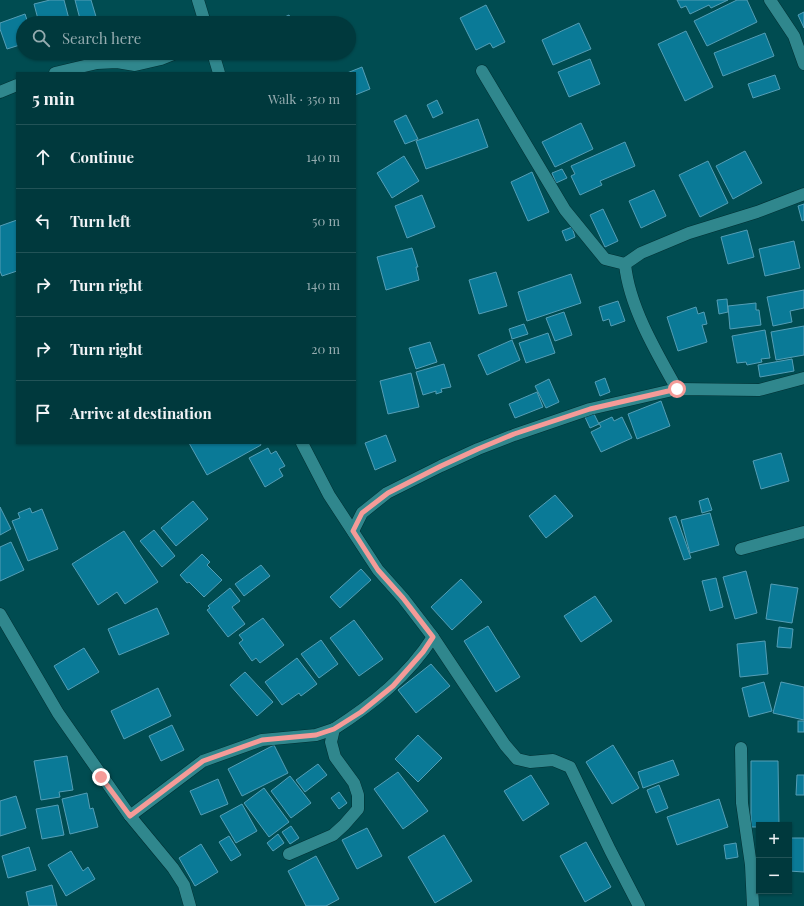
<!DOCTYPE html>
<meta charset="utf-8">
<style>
:root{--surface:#00393d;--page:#0a4044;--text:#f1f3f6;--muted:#95acb0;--line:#225357}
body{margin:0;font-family:"Playfair Display",serif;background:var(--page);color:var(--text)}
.controls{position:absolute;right:12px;bottom:12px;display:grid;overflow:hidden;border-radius:0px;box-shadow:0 1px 3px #0004}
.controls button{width:36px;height:36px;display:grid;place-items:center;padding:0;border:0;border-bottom:1px solid var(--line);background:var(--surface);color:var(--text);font:20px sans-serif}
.stop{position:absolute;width:12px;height:12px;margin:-9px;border:3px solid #f59b98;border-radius:50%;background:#fff}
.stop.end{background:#f59b98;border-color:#fff;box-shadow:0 1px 4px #0008}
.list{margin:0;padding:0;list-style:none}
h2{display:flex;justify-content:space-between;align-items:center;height:52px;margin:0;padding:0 16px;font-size:17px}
h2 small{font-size:13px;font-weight:400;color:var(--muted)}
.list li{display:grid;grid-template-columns:26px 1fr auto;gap:12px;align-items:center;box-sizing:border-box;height:64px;padding:0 16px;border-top:1px solid var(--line)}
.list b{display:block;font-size:15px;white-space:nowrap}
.list em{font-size:13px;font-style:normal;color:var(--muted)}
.icon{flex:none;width:22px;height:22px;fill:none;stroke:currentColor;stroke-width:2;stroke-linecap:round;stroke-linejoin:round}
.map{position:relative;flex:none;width:804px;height:906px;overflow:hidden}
.search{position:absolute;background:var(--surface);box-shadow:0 1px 3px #0004;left:16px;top:16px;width:340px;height:44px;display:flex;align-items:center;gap:10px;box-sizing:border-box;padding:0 14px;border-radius:22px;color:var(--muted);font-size:15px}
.panel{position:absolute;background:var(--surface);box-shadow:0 1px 3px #0004;left:16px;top:72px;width:340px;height:372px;border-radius:0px}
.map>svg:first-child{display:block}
.building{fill:#0a7a97;stroke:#549eb6}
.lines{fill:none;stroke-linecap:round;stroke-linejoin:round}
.street-casing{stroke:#003033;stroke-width:13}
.street{stroke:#30878d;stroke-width:12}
.route{stroke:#f59b98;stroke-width:5}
</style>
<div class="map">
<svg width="804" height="906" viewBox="0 0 804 906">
<rect width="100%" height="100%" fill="#004c51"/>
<g class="building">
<polygon points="50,0 64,0 70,23 39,23 34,4"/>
<polygon points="75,0 91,0 97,20 81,23"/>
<polygon points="677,0 728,0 711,8 709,5 690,14 686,6 681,8"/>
<polygon points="737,0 747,0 757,22 707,46 694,21"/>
<polygon points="486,5 505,42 493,48 490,43 476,50 460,18"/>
<polygon points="804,12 804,28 798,15"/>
<polygon points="25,14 28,23 23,23 23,44 7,49 0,29 0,23"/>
<polygon points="289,15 293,23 272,23"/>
<polygon points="579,23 591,49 553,65 542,40"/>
<polygon points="686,31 713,87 685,101 658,44"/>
<polygon points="765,33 774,56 723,76 714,53"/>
<polygon points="590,59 600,84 569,97 558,72"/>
<polygon points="362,67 370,89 355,95 355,73 347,73"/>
<polygon points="775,75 780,89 753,98 748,84"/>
<polygon points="437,100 443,113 433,118 427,105"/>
<polygon points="406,115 418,139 405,144 394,121"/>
<polygon points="478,119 488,147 426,169 416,141"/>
<polygon points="581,123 593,149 555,167 542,142"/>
<polygon points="625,142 635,166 600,181 602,185 580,195 571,176 575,174 571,166"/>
<polygon points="745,151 762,183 733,199 716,166"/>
<polygon points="404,156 419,181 392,198 377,173"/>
<polygon points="708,161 728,203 700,217 679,175"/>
<polygon points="562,169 567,178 556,183 552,173"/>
<polygon points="532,172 549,212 528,221 511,182"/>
<polygon points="654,190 666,216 641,228 629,201"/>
<polygon points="422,195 435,227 407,238 395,206"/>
<polygon points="804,204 804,220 802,221 798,206"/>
<polygon points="603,209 618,241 605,247 590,215"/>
<polygon points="17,220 17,271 2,276 0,271 0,226"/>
<polygon points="572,227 575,237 566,241 562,231"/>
<polygon points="747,230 754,257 728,264 721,237"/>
<polygon points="794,241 800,268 765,276 759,249"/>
<polygon points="412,248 418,267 416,267 419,280 386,290 377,257"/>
<polygon points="496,272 507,306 479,314 469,280"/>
<polygon points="571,274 581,303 527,321 518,292"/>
<polygon points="804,290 804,308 790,311 792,322 773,326 767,297"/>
<polygon points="727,299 728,312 719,314 717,300"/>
<polygon points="618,301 625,321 611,326 609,319 603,321 599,307"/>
<polygon points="756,303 756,310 759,310 761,325 730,329 728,306"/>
<polygon points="696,307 698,314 704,312 707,324 702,325 707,342 678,351 667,317"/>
<polygon points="564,312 572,335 555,341 546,318"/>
<polygon points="524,324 528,334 512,339 509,329"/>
<polygon points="804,326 804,355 776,360 771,332"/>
<polygon points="765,330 770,358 761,359 762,362 747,365 746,362 737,363 732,336"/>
<polygon points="548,333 555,353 526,363 519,343"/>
<polygon points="512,340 520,360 487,375 478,355"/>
<polygon points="430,342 437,362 416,369 409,348"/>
<polygon points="792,359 794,371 760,377 758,365"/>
<polygon points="444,364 451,387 441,389 442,392 436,394 436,391 423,395 416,372"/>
<polygon points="411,373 419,407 388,414 380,381"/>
<polygon points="605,378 610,392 600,396 595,382"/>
<polygon points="549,379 559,402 546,408 535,386"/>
<polygon points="537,392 543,407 515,418 509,404"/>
<polygon points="661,401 670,426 637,439 628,414"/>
<polygon points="594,414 599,424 590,428 585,417"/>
<polygon points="612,417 614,421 622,417 632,438 601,452 591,432 601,427 599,423"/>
<polygon points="386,435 396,461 375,470 365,443"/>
<polygon points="189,443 260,443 261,445 207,475"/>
<polygon points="268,448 271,454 276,451 285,466 279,469 283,476 265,487 249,458"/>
<polygon points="781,453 789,481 761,489 753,461"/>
<polygon points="555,495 573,516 546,538 529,516"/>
<polygon points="708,498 712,510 702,513 699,501"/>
<polygon points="193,501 208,519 176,546 161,528"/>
<polygon points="0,507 11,529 0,535"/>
<polygon points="30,508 32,513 42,509 58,549 28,561 12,521 20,518 18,513"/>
<polygon points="710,513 719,545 690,553 681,520"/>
<polygon points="676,516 691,558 684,560 669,518"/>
<polygon points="154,530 175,556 162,567 140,541"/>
<polygon points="124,531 158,582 125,604 117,592 98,605 72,564"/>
<polygon points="11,542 24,570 0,581 0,547"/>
<polygon points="202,554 210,562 207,565 222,580 204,597 189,582 187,583 180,575"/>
<polygon points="261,565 270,576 244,596 235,584"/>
<polygon points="361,569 371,580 340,608 330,597"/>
<polygon points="746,571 757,613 735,619 723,577"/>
<polygon points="716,578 723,607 710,611 702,581"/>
<polygon points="461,579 482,602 452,630 431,607"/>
<polygon points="771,584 798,588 792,623 766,619"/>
<polygon points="230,588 240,601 232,607 245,624 228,637 207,610 210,608 208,606"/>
<polygon points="595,596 612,621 581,642 564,616"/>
<polygon points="157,608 169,634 119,655 108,629"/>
<polygon points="263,618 284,645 260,663 256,658 252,661 239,643 243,640 239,635"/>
<polygon points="354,620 383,659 359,676 330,638"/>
<polygon points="488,626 520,677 496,692 464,641"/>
<polygon points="779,627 793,629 791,648 777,647"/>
<polygon points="321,640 338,664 319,678 301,654"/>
<polygon points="765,641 768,674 740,677 737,644"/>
<polygon points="84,648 99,672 68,690 54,666"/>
<polygon points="297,658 317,684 301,696 299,693 282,705 265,682"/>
<polygon points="431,664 450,686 416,713 398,690"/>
<polygon points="245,672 273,702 257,716 230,685"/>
<polygon points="764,682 772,711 749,717 742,688"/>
<polygon points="781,682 804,687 804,720 773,713"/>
<polygon points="158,688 171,716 124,739 111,711"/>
<rect x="798" y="721" width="6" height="11"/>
<polygon points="172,725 184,750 161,761 149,736"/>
<polygon points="418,735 442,758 418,782 395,759"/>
<polygon points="274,745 288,773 242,796 228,769"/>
<polygon points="613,745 639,788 612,804 586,762"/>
<polygon points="67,756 73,790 59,792 60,797 41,800 34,761"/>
<polygon points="673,760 679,775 643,788 638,772"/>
<polygon points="751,761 778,761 779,825 759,825 759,827 751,827"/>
<polygon points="318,764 327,775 305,792 296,780"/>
<polygon points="398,772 428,811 403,829 374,789"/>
<polygon points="531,775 549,804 523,821 504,791"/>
<polygon points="797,775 804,775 804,795 796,795"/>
<polygon points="290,776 311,803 291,818 271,791"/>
<polygon points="218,779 228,804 201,815 190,791"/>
<polygon points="659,785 668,808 656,813 647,790"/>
<polygon points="264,788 289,822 269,837 244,803"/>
<polygon points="339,792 347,803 339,809 331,798"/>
<polygon points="87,793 90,809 93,808 98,827 70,834 62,799"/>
<polygon points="16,796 26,828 0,836 0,801"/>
<polygon points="719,799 728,827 677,845 667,817"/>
<polygon points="242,804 257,831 236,843 220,816"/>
<polygon points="58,805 64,835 42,839 36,809"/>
<polygon points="291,826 299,838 290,844 282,832"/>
<polygon points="367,828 382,856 357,869 342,840"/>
<polygon points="278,834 284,843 273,851 267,843"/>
<polygon points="444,835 472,881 435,903 408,857"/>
<polygon points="229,836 241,855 231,861 219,842"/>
<polygon points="789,838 804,838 804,872 789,871"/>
<polygon points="586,842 611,887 585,902 560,856"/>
<polygon points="736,843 738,857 726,859 724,845"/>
<polygon points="201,844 218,872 195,886 179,858"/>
<polygon points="29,847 36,870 8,878 2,856"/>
<polygon points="71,851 83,871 88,867 95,879 66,896 48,865"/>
<polygon points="316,856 339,899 326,906 306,906 288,871"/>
<polygon points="52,885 57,906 29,906 26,892"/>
</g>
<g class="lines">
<defs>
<g id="street">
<polyline points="198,0 205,23"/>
<polyline points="770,0 794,36 804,64"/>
<polyline points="213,53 219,73"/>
<polyline points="482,71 565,210 605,259 625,264"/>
<polyline points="55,73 97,63 117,62 135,65 161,59 176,53"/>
<polyline points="0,92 17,85"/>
<path d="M677,389c-21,-37 -48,-83 -52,-125l16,-11 48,-20 68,-21 47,-18"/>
<polyline points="302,443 329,495 378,570 403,598 433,637 505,745 517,759 530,762 553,760 570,767 610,850 639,906"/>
<polyline points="353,531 362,513 387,493 441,466 478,449 514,435 590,409 677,389 759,390 804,378"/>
<polyline points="741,549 804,532"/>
<polyline points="0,614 58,713 130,816 173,868 184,885 190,906"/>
<polyline points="741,748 742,803 751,865 753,906"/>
<polyline points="130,816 203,761 262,740 316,735 334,729"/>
<path d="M289,854l44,-19 11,-10 14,-16v-14l-4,-12 -19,-26 -4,-15 3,-13c39,-25 74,-53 99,-92"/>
</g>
</defs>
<use href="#street" class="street-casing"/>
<use href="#street" class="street"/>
</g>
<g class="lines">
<polyline class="route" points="101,777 130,816 203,761 262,740 316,735 334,729 361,712 393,686 423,652 433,637 403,598 378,570 353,531 362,513 388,493 441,466 478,449 514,434 590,409 677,389"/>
</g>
</svg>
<div class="controls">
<button>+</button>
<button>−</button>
</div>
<div class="stop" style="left:677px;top:389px"></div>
<div class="stop end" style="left:101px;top:777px"></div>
<div class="search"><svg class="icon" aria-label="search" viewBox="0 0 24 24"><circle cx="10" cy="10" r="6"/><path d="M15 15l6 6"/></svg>Search here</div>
<section class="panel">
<h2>5 min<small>Walk · 350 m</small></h2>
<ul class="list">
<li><svg class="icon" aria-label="ahead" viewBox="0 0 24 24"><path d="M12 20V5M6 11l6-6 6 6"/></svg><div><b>Continue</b></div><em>140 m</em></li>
<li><svg class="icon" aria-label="left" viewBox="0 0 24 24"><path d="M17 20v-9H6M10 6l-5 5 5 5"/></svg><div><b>Turn left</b></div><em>50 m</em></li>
<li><svg class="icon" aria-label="right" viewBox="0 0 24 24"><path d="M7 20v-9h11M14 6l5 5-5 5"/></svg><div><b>Turn right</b></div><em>140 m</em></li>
<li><svg class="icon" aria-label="right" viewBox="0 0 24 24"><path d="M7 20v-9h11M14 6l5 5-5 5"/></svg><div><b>Turn right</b></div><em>20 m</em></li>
<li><svg class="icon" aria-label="arrive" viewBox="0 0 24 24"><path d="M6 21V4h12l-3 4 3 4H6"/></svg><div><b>Arrive at destination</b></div></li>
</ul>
</section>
</div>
